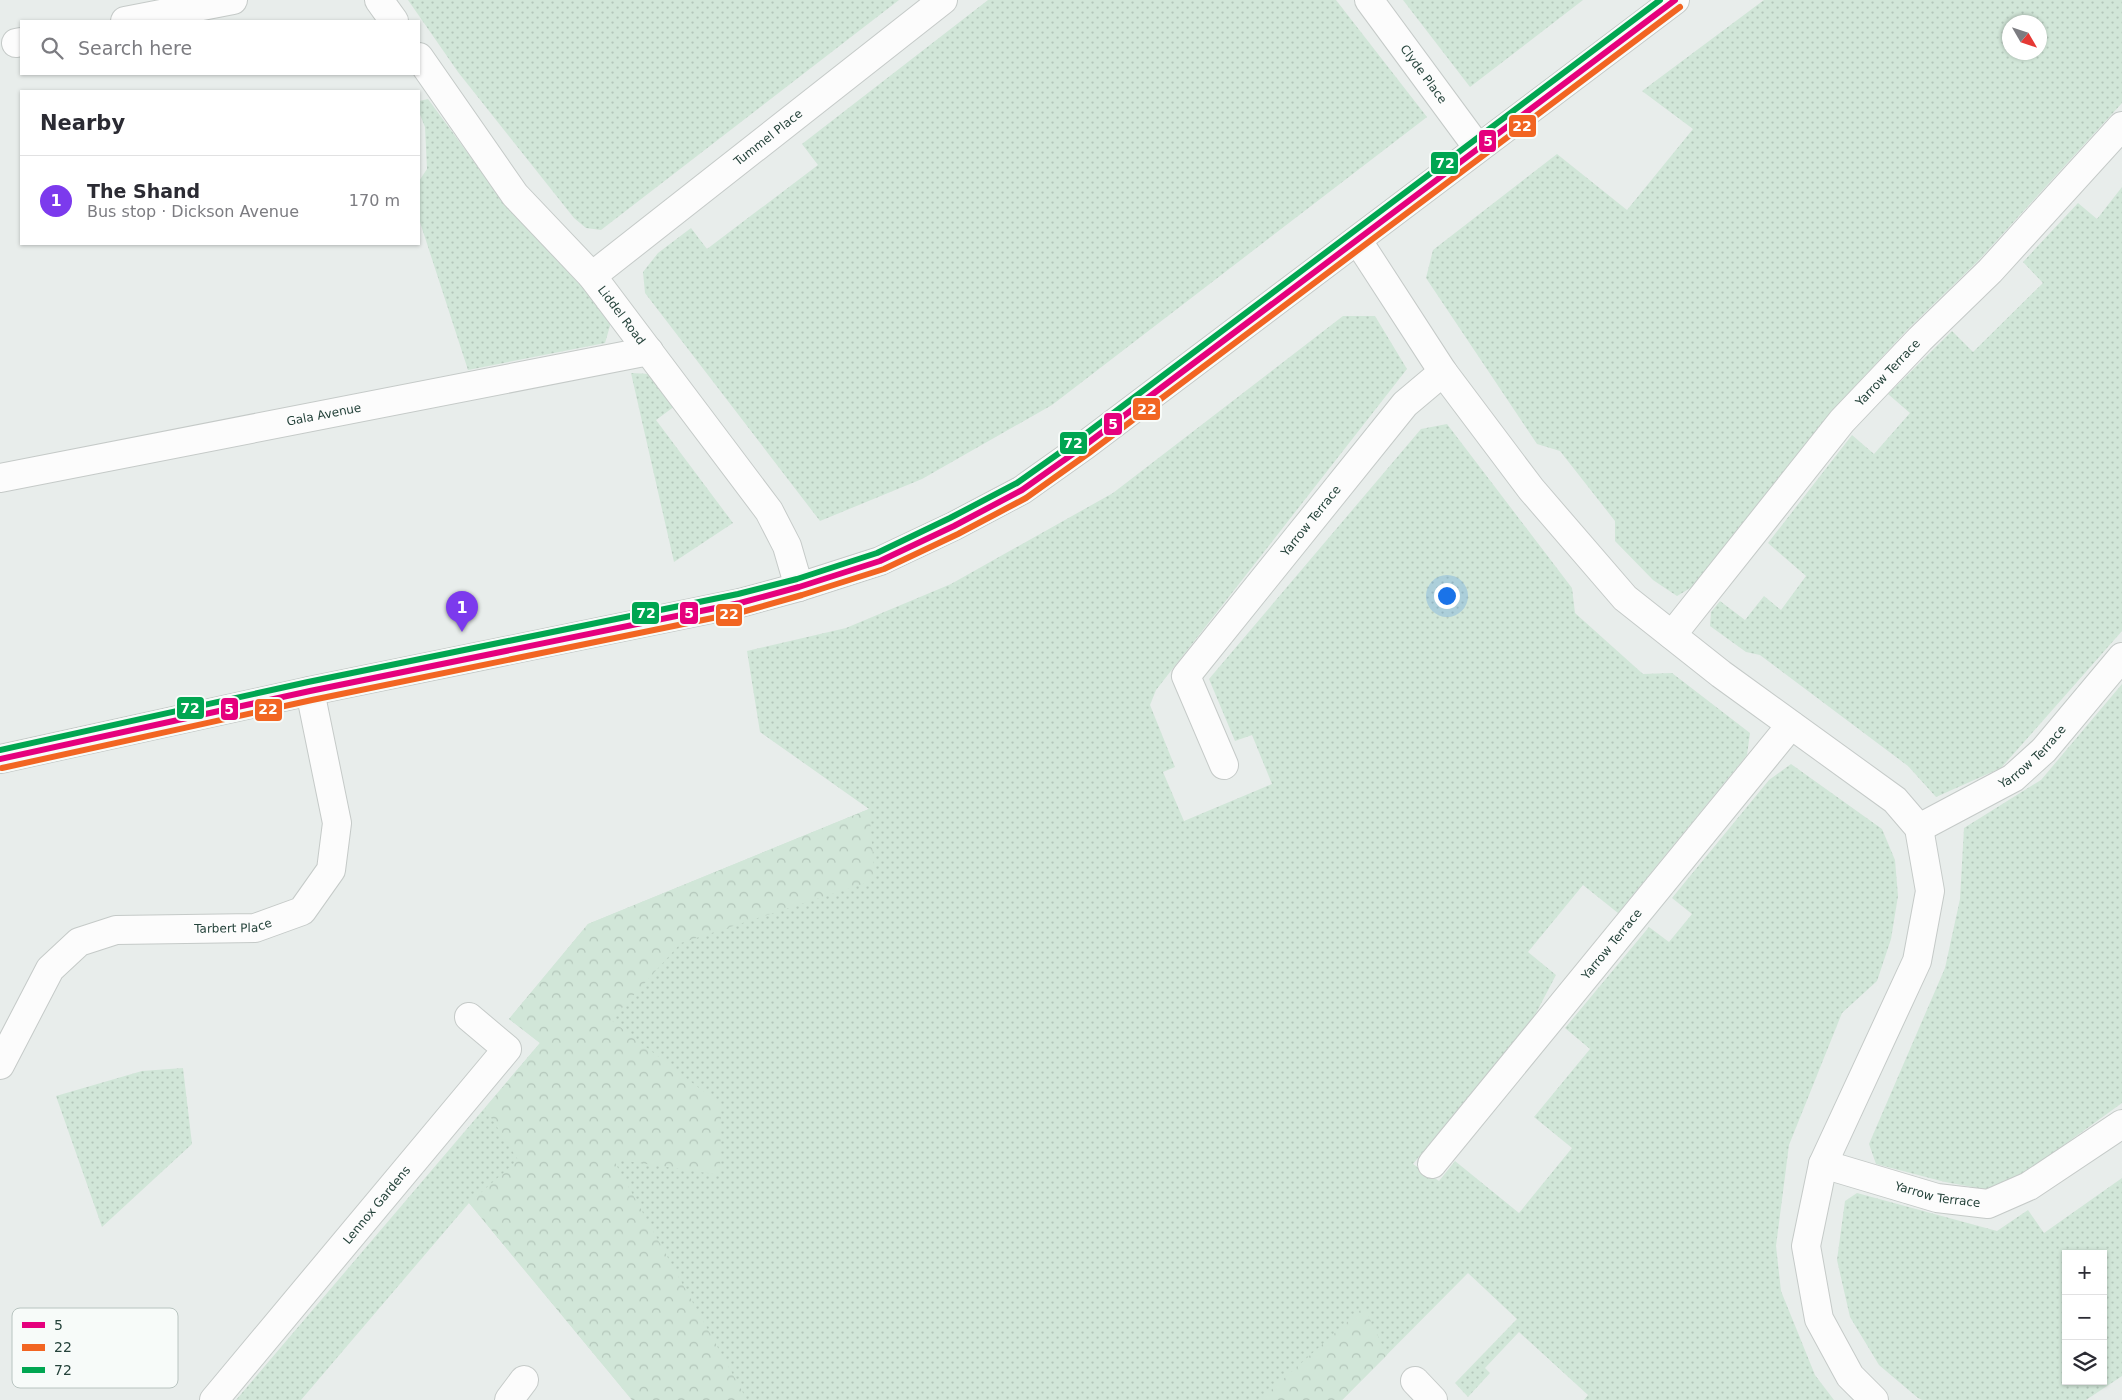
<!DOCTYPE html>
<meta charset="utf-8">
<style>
:root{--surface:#fff;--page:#f2f2f3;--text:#2b2b33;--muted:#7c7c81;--line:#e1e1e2;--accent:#7c3aed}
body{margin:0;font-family:"DejaVu Sans",sans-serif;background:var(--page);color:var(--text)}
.controls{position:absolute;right:15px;bottom:15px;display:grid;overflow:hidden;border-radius:0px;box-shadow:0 1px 4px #0004}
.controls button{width:45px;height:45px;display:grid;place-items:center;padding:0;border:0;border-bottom:1px solid var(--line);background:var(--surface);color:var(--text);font:25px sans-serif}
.compass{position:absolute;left:2002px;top:15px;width:45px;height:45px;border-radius:50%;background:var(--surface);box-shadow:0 1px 4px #0004;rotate:129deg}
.you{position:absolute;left:1446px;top:595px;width:18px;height:18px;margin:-12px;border:4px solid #fff;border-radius:50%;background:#1a73e8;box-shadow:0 0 0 8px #1a73e833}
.badge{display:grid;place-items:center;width:32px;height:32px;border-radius:50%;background:var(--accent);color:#fff;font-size:16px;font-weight:700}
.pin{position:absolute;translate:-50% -41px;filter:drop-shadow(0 1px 2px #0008)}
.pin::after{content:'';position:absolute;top:26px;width:18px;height:15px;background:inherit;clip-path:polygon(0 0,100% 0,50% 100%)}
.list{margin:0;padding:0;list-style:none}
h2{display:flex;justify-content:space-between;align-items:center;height:65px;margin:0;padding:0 20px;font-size:21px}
h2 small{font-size:16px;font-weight:400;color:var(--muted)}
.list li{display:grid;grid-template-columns:32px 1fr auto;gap:15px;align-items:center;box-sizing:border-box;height:90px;padding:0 20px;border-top:1px solid var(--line)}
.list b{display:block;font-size:19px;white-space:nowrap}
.list p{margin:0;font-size:16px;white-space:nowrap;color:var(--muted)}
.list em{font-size:16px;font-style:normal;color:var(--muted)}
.icon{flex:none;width:28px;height:28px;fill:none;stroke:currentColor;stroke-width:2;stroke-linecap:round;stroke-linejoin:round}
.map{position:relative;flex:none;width:2122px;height:1400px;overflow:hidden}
.search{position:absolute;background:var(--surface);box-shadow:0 1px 4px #0004;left:20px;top:20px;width:400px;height:55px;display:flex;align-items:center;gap:12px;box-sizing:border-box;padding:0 18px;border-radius:0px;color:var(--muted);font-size:19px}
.panel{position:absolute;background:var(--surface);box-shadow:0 1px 4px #0004;left:20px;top:90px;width:400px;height:155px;border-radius:0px}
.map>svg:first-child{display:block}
.green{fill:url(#green-dots);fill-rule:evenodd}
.forest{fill:url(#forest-crowns)}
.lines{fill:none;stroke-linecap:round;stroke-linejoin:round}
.minor-casing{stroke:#c5cac8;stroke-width:30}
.minor{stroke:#fcfcfc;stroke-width:28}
.bus-1-casing{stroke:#f7fbf9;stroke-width:10}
.bus-2-casing{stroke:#f7fbf9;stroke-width:10}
.bus-3-casing{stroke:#f7fbf9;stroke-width:10}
.bus-1{stroke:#e5007d;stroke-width:6}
.bus-2{stroke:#f26522;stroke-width:6}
.bus-3{stroke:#00a651;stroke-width:6}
.labels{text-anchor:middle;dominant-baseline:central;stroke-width:4.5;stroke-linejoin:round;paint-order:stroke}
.street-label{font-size:12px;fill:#24423a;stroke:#f7fbf9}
.key{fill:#f7fbf9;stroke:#b8c4c0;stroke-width:1}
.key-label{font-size:14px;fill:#24423a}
.line-badge{stroke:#f7fbf9;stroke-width:2}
.badge-label{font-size:14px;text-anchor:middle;font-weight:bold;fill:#fff}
</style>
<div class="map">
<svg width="2122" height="1400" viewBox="0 0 2122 1400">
<defs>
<pattern id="green-dots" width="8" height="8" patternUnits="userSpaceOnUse" patternTransform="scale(1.25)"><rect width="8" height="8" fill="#d1e6d8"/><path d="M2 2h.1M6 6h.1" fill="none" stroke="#b3c6ba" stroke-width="1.8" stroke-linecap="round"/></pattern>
<pattern id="forest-crowns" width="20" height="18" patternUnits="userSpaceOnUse" patternTransform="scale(1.25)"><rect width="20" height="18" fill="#d1e6d8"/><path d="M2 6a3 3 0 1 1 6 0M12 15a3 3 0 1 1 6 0" fill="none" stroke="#b3c6ba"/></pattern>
</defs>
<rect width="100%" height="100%" fill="#e8edeb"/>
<g class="green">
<polygon points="408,0 899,0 601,230 586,228 574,218 458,72"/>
<polygon points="988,0 1336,0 1427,117 1052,405 922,479 820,521 645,293 643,272 658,253 691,228 707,249 818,165 802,144"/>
<polygon points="1403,0 1583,0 1470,87"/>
<path d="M1764,0h358v103l-144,158 -70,68 -77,83 -139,175 -15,9 -24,-16 -38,-39v-20l-55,-70 -23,-7 -111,-166 7,-28 124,-96 70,56 66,-81 -51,-38zM2010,22h30v30h-30z"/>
<polygon points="428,99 506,205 612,319 605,343 468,370 419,219 419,181 427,169 425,127 419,112 419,101"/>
<polygon points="2122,187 2122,631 2001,768 1936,797 1908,766 1760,655 1746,652 1710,626 1711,612 1720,601 1745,620 1764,596 1781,610 1806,576 1768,543 1852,435 1874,454 1910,413 1888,394 1952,331 1973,352 2043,283 2023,262 2078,203 2097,219"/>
<polygon points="1343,316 1375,316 1407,369 1156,690 1150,705 1175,767 1163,772 1184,821 1272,784 1252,735 1235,741 1209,679 1421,429 1447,424 1572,588 1575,613 1643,674 1672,673 1750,733 1747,755 1618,913 1583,885 1528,952 1556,975 1535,1015 1413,1164 1439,1181 1455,1161 1519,1213 1572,1148 1534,1117 1590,1049 1565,1028 1649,927 1669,942 1692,914 1672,898 1769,780 1791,764 1882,829 1895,860 1898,896 1891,939 1877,981 1842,1013 1789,1145 1776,1246 1781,1291 1815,1375 1834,1400 1584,1400 1588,1395 1519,1332 1485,1368 1490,1373 1468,1397 1455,1383 1517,1319 1468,1273 1342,1400 632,1400 469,1203 301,1400 236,1400 540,1043 509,1019 588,924 869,809 760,732 747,651 846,628 951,584 1113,493"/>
<polygon points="631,373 650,374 675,406 656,420 733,523 674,562"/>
<polygon points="2122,684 2122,1103 2025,1173 1989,1190 1945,1182 1876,1164 1869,1144 1945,968 1960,899 1964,828 2041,780"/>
<polygon points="183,1068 192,1144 102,1227 56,1096 142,1071"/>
<path d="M2122,1178v198l-36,24h-164l-4,-2 -39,-33 -29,-48 -13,-57 8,-59 12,-8 140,38 31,-21 16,23zM2066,1254h37v127h-37z"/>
</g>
<g class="forest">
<polygon points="869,809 875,880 681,943 611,1020 721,1105 720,1175 613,1159 747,1400 632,1400 469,1203 518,1160 485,1108 540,1043 509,1019 588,924"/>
<polygon points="1364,1307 1387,1355 1342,1400 1260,1400"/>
</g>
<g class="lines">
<defs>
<g id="minor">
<polyline points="379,0 394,21"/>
<path id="s1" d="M1369,0l109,148"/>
<polyline points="125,21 233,0"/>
<polyline points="16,43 21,42"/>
<path id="s2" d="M419,57l96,138 77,81 177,235 18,35 12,41"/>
<polyline points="1358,241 1443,372 1531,489 1625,598 1721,674 1895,800 1919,828 1930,891 1917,961 1823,1164 1806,1246 1819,1319 1850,1376 1874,1400"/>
<path id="s3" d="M592,276l351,-276"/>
<path id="s4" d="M0,478l649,-127"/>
<path id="s5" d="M1672,635l170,-214 78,-82 70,-68 132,-145"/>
<polyline points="0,759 310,691 740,603 799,587 880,561 954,526 1022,490 1084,446 1675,0"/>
<path id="s6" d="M1224,765l-38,-89 219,-272 38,-32"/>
<path id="s7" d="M1919,828l94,-50 31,-28 78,-93"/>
<path id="s8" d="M0,1065l50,-96 29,-27 37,-12 139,-2 47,-17 29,-41 6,-47 -27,-132"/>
<path id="s9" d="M1432,1164l359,-439"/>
<path id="s10" d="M1823,1164l114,34 51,6 41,-18 93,-62"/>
<polyline points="1415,1381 1433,1400"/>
<path id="s11" d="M214,1400l293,-351 -38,-32"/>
<polyline points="509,1400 524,1380"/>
</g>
</defs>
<use href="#minor" class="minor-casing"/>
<use href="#minor" class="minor"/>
<defs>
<polyline id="bus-1" points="0,759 310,691 740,603 799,587 880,561 954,526 1022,490 1084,446 1675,0"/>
<polyline id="bus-2" points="2,768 312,700 742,612 802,595 884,569 958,534 1026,498 1089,453 1680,7"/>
<polyline id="bus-3" points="0,750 308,682 738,594 797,579 877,553 950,518 1017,483 1079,439 1660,0"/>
</defs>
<use href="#bus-1" class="bus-1-casing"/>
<use href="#bus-2" class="bus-2-casing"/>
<use href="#bus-3" class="bus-3-casing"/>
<use href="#bus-1" class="bus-1"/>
<use href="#bus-2" class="bus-2"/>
<use href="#bus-3" class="bus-3"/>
</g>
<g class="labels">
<g class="street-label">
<text stroke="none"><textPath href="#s1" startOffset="92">Clyde Place</textPath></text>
<text stroke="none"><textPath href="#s3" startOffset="224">Tummel Place</textPath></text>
<text stroke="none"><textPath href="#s2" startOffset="329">Liddel Road</textPath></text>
<text stroke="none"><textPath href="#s5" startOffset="340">Yarrow Terrace</textPath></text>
<text stroke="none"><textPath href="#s4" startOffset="330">Gala Avenue</textPath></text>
<text stroke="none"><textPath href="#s6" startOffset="296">Yarrow Terrace</textPath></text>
<text stroke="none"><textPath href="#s7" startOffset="135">Yarrow Terrace</textPath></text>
<text stroke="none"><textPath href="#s8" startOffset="304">Tarbert Place</textPath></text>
<text stroke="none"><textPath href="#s9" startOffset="284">Yarrow Terrace</textPath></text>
<text stroke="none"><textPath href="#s10" startOffset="119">Yarrow Terrace</textPath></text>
<text stroke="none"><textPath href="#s11" startOffset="254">Lennox Gardens</textPath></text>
</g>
</g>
<rect x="12" y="1308" width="166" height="80" rx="8" class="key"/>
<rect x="22" y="1322" width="23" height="6" fill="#e5007d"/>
<rect x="22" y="1344" width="23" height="7" fill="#f26522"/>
<rect x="22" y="1367" width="23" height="6" fill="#00a651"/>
<g class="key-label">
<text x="54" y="1330">5</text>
<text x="54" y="1352">22</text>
<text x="54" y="1375">72</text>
</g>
<g class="line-badge">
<rect x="1508" y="114" width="29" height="24" rx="5" fill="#f26522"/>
<rect x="1478" y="129" width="19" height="24" rx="5" fill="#e5007d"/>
<rect x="1430" y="151" width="29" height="24" rx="5" fill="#00a651"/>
<rect x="1132" y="397" width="29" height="24" rx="5" fill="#f26522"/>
<rect x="1103" y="412" width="20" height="24" rx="5" fill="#e5007d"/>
<rect x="1059" y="431" width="29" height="24" rx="5" fill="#00a651"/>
<rect x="631" y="601" width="29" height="24" rx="5" fill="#00a651"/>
<rect x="679" y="601" width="20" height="24" rx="5" fill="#e5007d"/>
<rect x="715" y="603" width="28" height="24" rx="5" fill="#f26522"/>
<rect x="176" y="696" width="29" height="24" rx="5" fill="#00a651"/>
<rect x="220" y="697" width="19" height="24" rx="5" fill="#e5007d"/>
<rect x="254" y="698" width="29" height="24" rx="5" fill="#f26522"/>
</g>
<g class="badge-label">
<text x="1522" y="131">22</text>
<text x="1488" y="146">5</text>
<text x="1445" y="168">72</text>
<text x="1147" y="414">22</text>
<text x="1113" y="429">5</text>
<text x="1073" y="448">72</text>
<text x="646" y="618">72</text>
<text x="689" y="618">5</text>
<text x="729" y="619">22</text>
<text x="190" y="713">72</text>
<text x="229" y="714">5</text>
<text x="268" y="714">22</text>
</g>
</svg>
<div class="controls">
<button>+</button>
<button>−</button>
<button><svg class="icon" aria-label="layers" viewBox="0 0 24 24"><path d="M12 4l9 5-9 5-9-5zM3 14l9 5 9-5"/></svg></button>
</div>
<svg class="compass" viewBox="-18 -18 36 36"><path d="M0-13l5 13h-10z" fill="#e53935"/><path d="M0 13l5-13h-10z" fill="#7c7c81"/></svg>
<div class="you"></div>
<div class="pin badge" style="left:462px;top:632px">1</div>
<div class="search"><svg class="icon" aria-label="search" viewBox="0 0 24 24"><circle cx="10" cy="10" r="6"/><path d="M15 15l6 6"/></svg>Search here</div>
<section class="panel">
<h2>Nearby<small></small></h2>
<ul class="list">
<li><span class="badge">1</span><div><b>The Shand</b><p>Bus stop · Dickson Avenue</p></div><em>170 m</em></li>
</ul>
</section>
</div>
